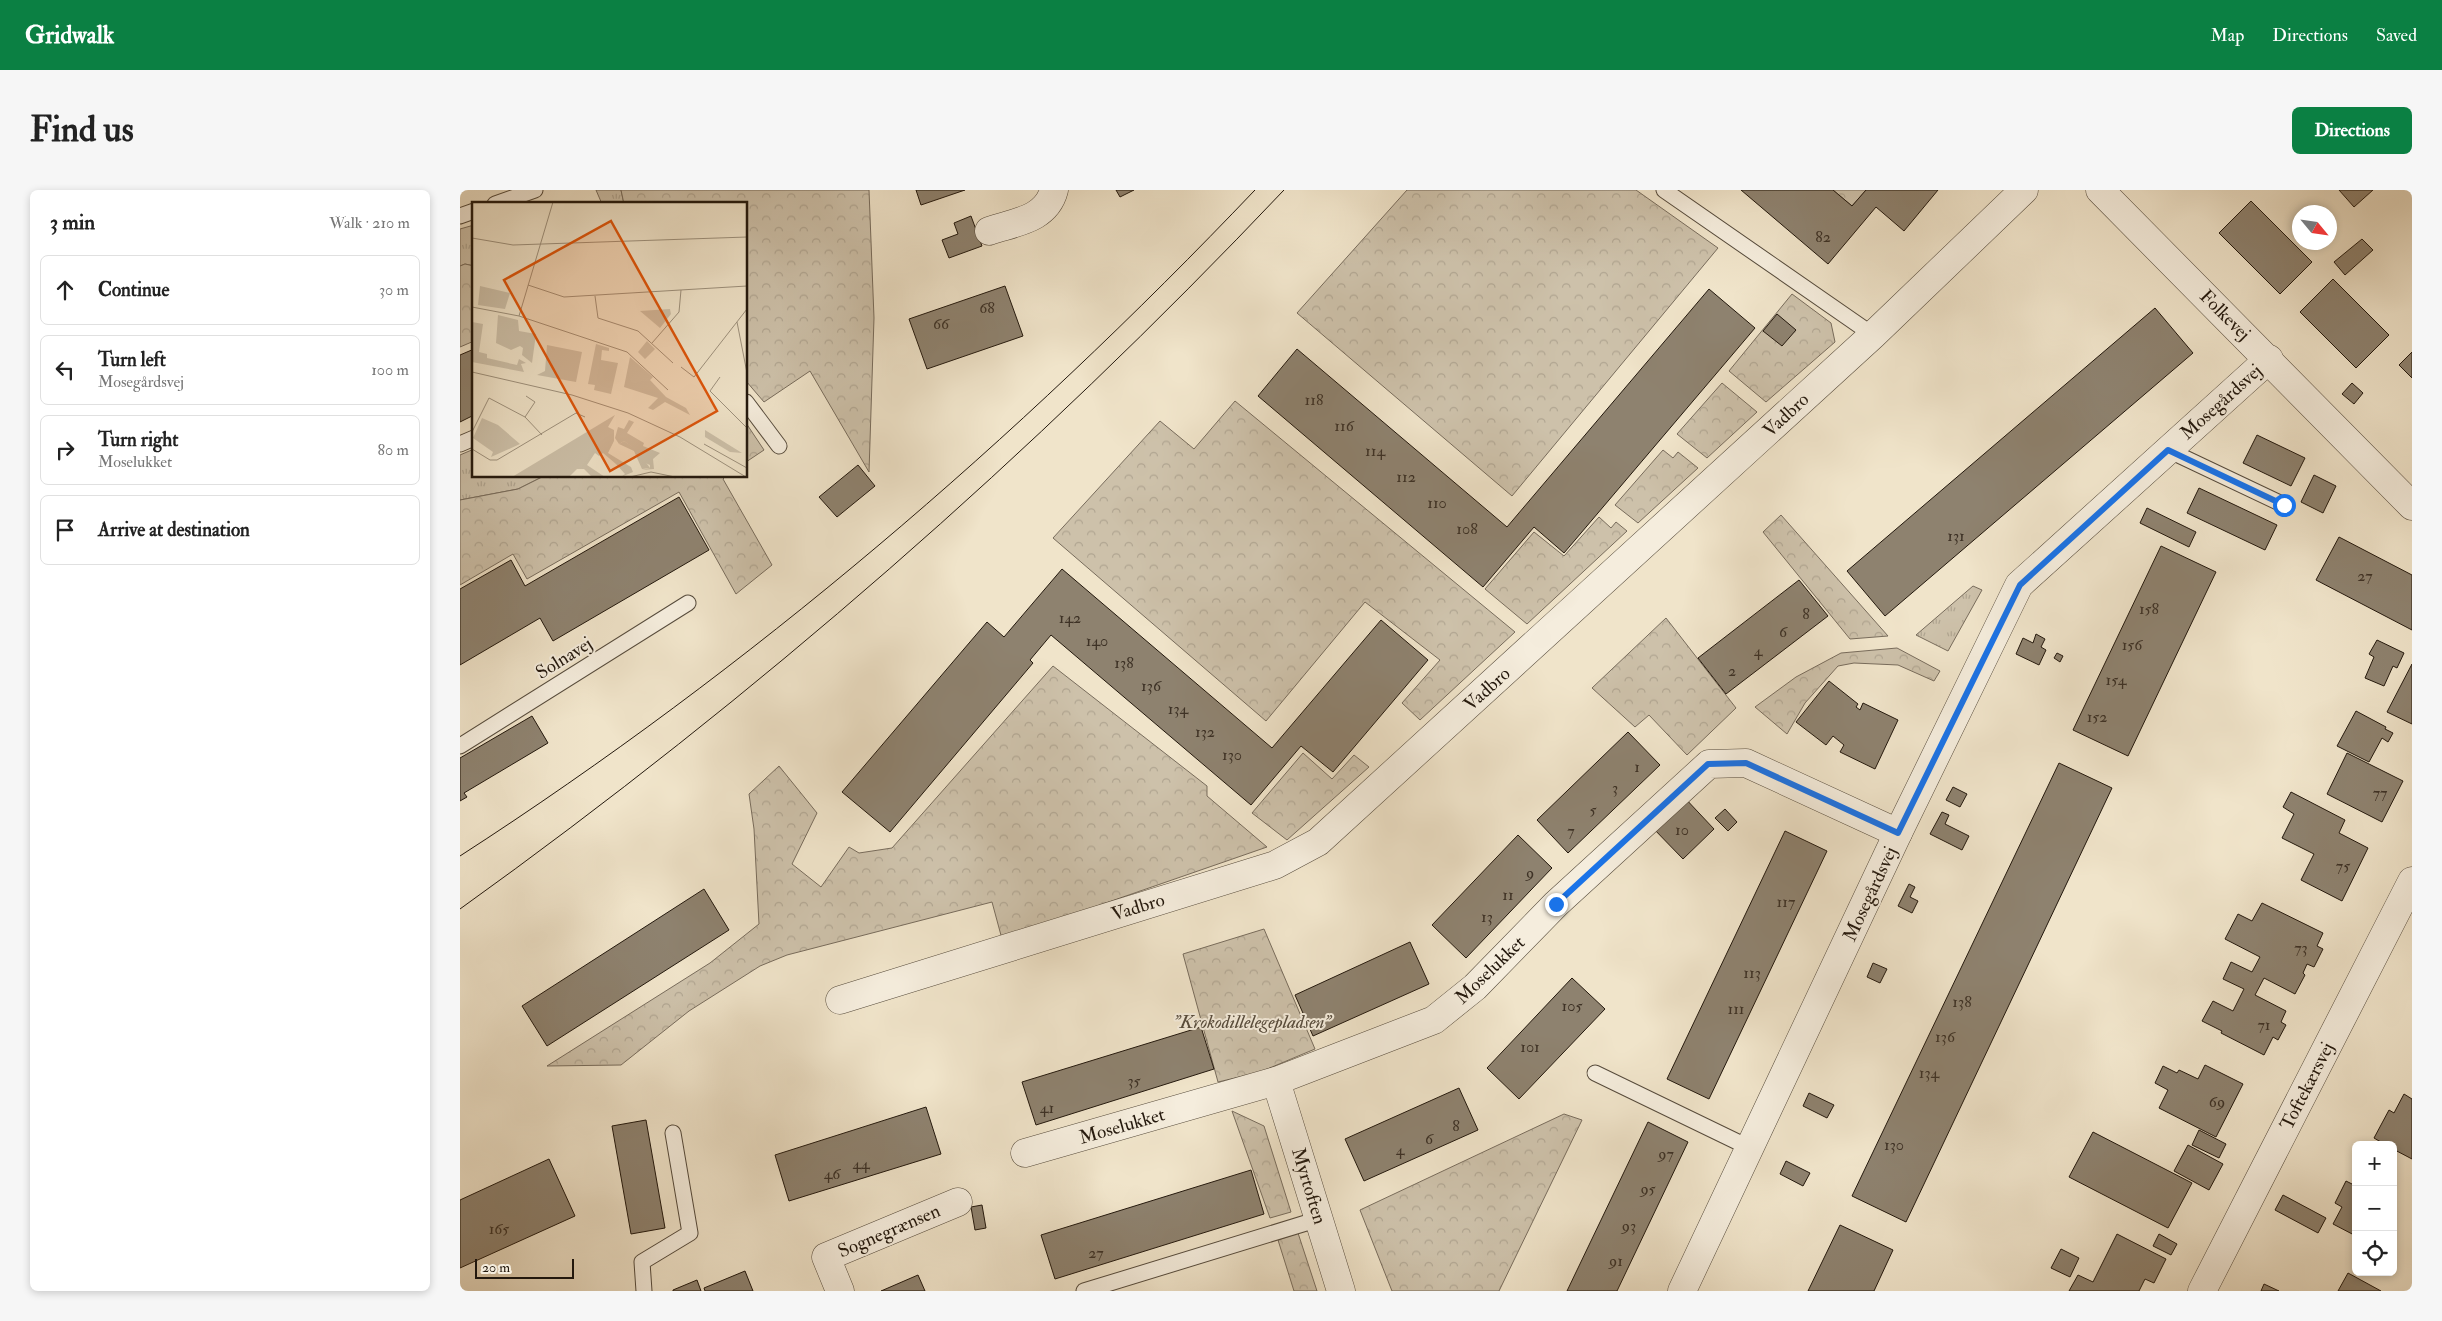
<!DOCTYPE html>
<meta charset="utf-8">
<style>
:root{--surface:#fff;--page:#f6f6f6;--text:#222;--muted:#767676;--line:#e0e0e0;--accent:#0b8043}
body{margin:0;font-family:"IM FELL Double Pica",serif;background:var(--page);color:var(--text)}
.controls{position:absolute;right:15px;bottom:15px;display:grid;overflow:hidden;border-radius:8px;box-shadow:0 2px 8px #0003}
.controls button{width:45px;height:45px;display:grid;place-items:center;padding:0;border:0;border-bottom:1px solid var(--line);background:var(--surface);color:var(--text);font:25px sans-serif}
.compass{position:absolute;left:1832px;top:15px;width:45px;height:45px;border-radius:50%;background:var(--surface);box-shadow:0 2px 8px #0003;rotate:119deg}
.scale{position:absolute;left:15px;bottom:12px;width:99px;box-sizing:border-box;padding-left:5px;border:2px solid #23180d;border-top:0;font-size:14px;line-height:18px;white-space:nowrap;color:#23180d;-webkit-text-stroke:4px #f5eddd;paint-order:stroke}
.stop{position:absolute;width:15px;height:15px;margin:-11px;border:4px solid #1a73e8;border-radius:50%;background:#fff}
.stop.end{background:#1a73e8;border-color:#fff;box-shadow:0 1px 5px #0008}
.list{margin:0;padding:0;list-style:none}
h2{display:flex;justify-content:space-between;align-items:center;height:65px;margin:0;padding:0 20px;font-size:21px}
h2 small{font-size:16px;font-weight:400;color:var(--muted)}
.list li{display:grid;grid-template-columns:32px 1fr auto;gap:15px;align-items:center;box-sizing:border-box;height:70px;margin:0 10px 10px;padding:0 10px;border:1px solid var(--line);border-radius:8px}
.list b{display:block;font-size:19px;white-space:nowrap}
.list p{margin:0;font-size:16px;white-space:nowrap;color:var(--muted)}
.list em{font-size:16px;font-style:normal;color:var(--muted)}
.icon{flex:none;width:28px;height:28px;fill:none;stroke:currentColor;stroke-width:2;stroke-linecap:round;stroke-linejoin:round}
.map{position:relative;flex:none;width:1952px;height:1101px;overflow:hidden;border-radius:8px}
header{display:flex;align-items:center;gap:30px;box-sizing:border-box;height:70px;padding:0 25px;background:var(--accent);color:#fff}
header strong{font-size:24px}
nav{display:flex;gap:28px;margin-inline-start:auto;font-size:18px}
.intro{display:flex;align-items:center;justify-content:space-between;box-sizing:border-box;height:120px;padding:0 30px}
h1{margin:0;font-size:35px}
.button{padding:12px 22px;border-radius:8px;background:var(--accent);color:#fff;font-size:18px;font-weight:700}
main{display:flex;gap:30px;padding:0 30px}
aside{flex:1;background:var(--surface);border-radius:8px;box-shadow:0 2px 8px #0003}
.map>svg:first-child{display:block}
.grass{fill:url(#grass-tufts);stroke:#786c5c}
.park{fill:url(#park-crowns);stroke:#786c5c}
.building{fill:#8e826f;stroke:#23180d}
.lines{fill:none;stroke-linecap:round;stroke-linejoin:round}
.lane-casing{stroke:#564b3c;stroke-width:17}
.street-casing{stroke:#564b3c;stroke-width:29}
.lane{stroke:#f5eddd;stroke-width:15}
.street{stroke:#f5eddd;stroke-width:28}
.tram{stroke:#23180d;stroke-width:1}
.route{stroke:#1a73e8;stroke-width:6}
.labels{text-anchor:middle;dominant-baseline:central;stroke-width:4;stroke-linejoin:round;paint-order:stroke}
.number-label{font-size:16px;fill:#3e3226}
.street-label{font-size:19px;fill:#23180d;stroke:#f5eddd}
.park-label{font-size:19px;font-style:italic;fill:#564b3c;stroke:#f5eddd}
.inset-road{fill:none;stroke:#9e927e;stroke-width:1}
.view{fill:#de560c;fill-opacity:0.15;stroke:#de560c;stroke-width:2.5}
.inset-edge{fill:none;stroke:#23180d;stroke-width:2.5}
</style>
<header>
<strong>Gridwalk</strong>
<nav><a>Map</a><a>Directions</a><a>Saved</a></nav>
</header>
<div class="intro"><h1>Find us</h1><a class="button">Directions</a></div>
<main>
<aside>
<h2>3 min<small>Walk · 210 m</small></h2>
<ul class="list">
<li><svg class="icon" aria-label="ahead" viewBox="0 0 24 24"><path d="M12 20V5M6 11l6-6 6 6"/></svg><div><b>Continue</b></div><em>30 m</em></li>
<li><svg class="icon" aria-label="left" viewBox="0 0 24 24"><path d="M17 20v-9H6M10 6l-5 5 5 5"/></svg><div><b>Turn left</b><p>Mosegårdsvej</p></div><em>100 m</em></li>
<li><svg class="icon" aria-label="right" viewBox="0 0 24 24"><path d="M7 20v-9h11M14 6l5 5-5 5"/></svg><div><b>Turn right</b><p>Moselukket</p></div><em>80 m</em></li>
<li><svg class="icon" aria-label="arrive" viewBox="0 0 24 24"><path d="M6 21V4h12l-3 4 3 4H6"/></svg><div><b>Arrive at destination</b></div></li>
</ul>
</aside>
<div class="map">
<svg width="1952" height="1101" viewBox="0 0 1952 1101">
<defs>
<pattern id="grass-tufts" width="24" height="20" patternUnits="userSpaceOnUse" patternTransform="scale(1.25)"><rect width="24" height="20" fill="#cdc1aa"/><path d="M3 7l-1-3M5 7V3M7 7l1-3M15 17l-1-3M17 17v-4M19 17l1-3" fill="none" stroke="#b0a591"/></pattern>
<pattern id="park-crowns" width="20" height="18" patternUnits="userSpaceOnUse" patternTransform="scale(1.25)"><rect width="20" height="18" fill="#cdc1aa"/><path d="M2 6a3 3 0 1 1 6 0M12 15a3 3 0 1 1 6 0" fill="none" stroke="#b0a591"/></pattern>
</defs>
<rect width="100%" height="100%" fill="#f0e4ca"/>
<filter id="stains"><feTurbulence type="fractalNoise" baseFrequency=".004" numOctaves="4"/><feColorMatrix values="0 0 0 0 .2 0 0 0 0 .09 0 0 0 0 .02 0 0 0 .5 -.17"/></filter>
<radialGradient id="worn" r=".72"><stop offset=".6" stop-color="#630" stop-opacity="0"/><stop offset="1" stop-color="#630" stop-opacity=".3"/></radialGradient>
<g class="grass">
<polygon points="136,0 161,0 164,14 142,14"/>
<polygon points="14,35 14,76 5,74 0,76 0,39"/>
<polygon points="14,259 14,286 84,286 58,299 0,310 0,265"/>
<polygon points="1513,396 1522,400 1488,461 1456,445"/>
</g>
<g class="park">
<polygon points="161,0 409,0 414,128 409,282 350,181 304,212 286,191 286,14 164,14"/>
<polygon points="947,0 1176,0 1258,58 1052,306 837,123"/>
<polygon points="1373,0 1406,0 1392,16"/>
<polygon points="5,74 14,76 14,151 0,157 0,76"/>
<polygon points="1332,104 1371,133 1375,152 1306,212 1269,181"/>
<polygon points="1262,193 1297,222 1247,268 1217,244"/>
<polygon points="775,211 1055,442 960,530 942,513 980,470 905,412 806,531 593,348 700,231 734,259"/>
<polygon points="286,233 304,260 286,272"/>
<polygon points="1203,260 1213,268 1218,262 1238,278 1178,333 1155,315"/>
<polygon points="84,286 266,286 263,289 312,375 276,404 219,302 67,389 53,364 0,395 0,310 58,299"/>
<polygon points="1321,325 1428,446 1390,449 1303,342"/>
<polygon points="1139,327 1151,338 1156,332 1167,341 1067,434 1025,399 1074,342 1104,366"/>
<polygon points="1206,428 1276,518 1227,565 1189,525 1175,537 1132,498"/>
<polygon points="1437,458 1480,481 1474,491 1438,475 1394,473 1378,476 1345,513 1327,544 1295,517 1336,487 1381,463"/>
<polygon points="593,476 747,596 747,606 807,657 542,749 532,712 327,765 300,776 229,821 161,875 87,876 250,773 299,734 294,639 289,604 319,576 357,623 332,674 361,697 389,657 399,663 432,658"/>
<polygon points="843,563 872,589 894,565 909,577 827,650 792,623"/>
<polygon points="804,739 855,859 800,882 758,892 723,764"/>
<polygon points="772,921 804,936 831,1022 810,1028"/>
<polygon points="1104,924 1122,930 1039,1101 932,1101 900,1020"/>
<polygon points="838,1043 857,1101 834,1101 818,1050"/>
</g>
<g class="building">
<polygon points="456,0 505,0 461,15"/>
<polygon points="656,0 674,0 660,7"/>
<polygon points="1281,0 1373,0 1392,16 1406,0 1478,0 1444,41 1416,17 1368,74"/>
<polygon points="1879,0 1913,0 1894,17"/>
<polygon points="1791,11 1852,72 1820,104 1759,43"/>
<polygon points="511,26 522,56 489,68 482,50 498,44 494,33"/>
<polygon points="1902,49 1913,60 1885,85 1874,72"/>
<polygon points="1873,89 1929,145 1896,178 1840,122"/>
<polygon points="545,96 563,146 467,179 449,129"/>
<polygon points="1249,99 1295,138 1104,363 1074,337 1023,397 798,206 837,159 1047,337"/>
<polygon points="1695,118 1733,163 1425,426 1387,381"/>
<polygon points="1317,124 1336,140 1322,156 1303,141"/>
<polygon points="14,159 14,225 0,232 0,165"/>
<polygon points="1952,162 1952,188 1939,175"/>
<polygon points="1892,193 1903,203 1894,214 1882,204"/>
<polygon points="1797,245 1845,268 1831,296 1783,273"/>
<polygon points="398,275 415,296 377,327 359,307"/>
<polygon points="1854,285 1876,296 1863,323 1841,312"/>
<polygon points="1739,298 1817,335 1805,360 1727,323"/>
<polygon points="219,307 249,360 93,451 80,428 0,475 0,399 51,370 65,396"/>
<polygon points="1687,318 1736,342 1729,357 1680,333"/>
<polygon points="1879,347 1952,385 1952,440 1856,390"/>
<polygon points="1701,356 1756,382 1668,566 1613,540"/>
<polygon points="602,379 812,558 921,430 968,470 873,582 841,556 791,615 591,445 570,470 573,473 430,642 382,602 527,432 544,447"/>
<polygon points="1339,390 1368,426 1266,504 1238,468"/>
<polygon points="1576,444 1585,449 1581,457 1586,460 1579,475 1556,464 1563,448 1573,453"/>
<polygon points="1917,450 1944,463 1937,478 1933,476 1924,496 1905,488 1914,467 1909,464"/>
<polygon points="1597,463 1603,466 1600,472 1594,468"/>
<polygon points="1952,474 1952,534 1927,522"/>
<polygon points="1369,491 1398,514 1396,517 1400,520 1403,513 1438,530 1415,579 1380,562 1384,555 1373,546 1366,555 1336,532"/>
<polygon points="1896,521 1926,537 1925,539 1933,543 1928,552 1922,548 1909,572 1877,556"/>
<polygon points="72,526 88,553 4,603 7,607 0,611 0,568"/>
<polygon points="1168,542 1200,575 1108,663 1077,630"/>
<polygon points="1887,563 1943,591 1922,632 1867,604"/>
<polygon points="1599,573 1652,598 1446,1032 1392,1006"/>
<polygon points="1493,597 1507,604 1500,617 1486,610"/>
<polygon points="1831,602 1885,630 1879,643 1908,658 1882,711 1841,690 1854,664 1822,648 1834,624 1823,617"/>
<polygon points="1223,606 1254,639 1223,669 1191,636"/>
<polygon points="1265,619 1277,632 1268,641 1255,628"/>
<polygon points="1482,622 1489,625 1485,634 1509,646 1502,660 1470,644"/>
<polygon points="1325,641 1367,661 1249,909 1207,889"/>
<polygon points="1058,645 1092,678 1006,768 972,735"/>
<polygon points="1449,694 1455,697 1450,707 1458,711 1452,723 1438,716"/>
<polygon points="244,699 269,740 87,856 62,816"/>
<polygon points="1802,713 1863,743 1857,756 1863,759 1854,777 1847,774 1843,783 1845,785 1835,804 1804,788 1795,805 1826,821 1821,832 1826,835 1818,850 1813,847 1804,865 1761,843 1762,841 1742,831 1753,811 1773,821 1784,799 1763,789 1771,772 1792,782 1800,767 1765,749 1778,724 1792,731"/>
<polygon points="950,752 969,794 853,846 835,805"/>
<polygon points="1413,773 1427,779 1420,793 1407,787"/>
<polygon points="1112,788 1145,819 1059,909 1027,878"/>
<polygon points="741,837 754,879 576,935 562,892"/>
<polygon points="1745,875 1783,894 1756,947 1699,918 1708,900 1695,893 1703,876 1717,883 1719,880 1738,889"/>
<polygon points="999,898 1018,940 904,991 885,949"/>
<polygon points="1349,903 1374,915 1367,928 1343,916"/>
<polygon points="1944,904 1952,909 1952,969 1933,959 1933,955 1926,955 1914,948 1929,920 1934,923"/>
<polygon points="466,917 481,964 329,1011 315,965"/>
<polygon points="186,930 205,1038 171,1044 152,936"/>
<polygon points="1188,932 1228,952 1157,1101 1107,1101"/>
<polygon points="1739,940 1766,954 1759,968 1732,955"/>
<polygon points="1633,942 1732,993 1708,1038 1609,987"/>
<polygon points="1728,955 1763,974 1749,1000 1714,981"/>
<polygon points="89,969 115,1026 0,1078 0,1010"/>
<polygon points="1326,971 1350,983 1343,996 1320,984"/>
<polygon points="791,980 804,1024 595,1089 581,1045"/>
<polygon points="1886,991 1894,995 1896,991 1896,1046 1873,1034 1882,1017 1875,1013"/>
<polygon points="1823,1005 1866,1028 1858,1043 1815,1020"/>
<polygon points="522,1015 526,1038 515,1040 511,1017"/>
<polygon points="1380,1035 1433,1060 1414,1101 1348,1101"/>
<polygon points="1657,1044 1706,1069 1694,1093 1685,1089 1679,1101 1609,1101 1618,1085 1633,1092"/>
<polygon points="1699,1044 1717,1054 1711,1065 1693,1056"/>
<polygon points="1601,1059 1619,1068 1610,1087 1591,1078"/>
<polygon points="285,1081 293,1101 245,1101 244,1098"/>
<polygon points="1888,1083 1921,1101 1878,1101"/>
<polygon points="458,1085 465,1101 421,1101"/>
<polygon points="237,1090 241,1101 213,1101 213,1100"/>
<polygon points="1804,1094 1819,1101 1801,1101"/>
</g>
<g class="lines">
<defs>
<g id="lane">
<polyline points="1204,0 1413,145"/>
<polyline points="35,14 75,0"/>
<polyline points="0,26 14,21"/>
<polyline points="286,212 319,256"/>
<polyline points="0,254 14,248"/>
<polyline points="1708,260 1824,315"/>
<polyline points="0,556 228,413"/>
<polyline points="1135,883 1290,958"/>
<polyline points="184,1101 182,1072 230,1043 213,943"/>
<polyline points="624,1101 859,1029"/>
</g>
<g id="street">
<polyline points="1640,0 1952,316"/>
<path d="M529,41c26,-9 57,-11 65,-41"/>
<polyline points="380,810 815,675 858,652 1413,145 1564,0"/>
<polyline points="816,891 881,1101"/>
<polyline points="565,963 816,891 974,830 1015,797 1096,714 1249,574 1286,573 1438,643"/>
<polyline points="380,1101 366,1067 498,1012"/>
<polyline points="1222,1101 1438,643 1559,395 1809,169"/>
<polyline points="1742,1101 1952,691"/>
</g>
</defs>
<use href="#lane" class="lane-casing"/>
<use href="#street" class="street-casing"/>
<use href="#lane" class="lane"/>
<use href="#street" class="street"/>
<g class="tram">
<path d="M0,666c291,-188 556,-415 795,-666"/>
<path d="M0,719c297,-213 573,-454 824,-719"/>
</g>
</g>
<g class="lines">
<polyline class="route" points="1096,714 1248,574 1286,573 1438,643 1560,395 1708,260 1824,315"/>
</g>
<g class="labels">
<g class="number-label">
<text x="1363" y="47">82</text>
<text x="527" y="118">68</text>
<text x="481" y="134">66</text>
<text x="854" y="210">118</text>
<text x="884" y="236">116</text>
<text x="915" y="261">114</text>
<text x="946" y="287">112</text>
<text x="977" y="313">110</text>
<text x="1007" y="339">108</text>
<text x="1496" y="346">131</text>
<text x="1905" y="386">27</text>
<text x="1689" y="419">158</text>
<text x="1346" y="424">8</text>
<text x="610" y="428">142</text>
<text x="1323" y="442">6</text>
<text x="637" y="451">140</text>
<text x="1672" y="455">156</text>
<text x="1298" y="461">4</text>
<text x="664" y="473">138</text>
<text x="1272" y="481">2</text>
<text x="1656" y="490">154</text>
<text x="691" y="496">136</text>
<text x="718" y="519">134</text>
<text x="1637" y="527">152</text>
<text x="745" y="542">132</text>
<text x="772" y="565">130</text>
<text x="1177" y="577">1</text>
<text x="1155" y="598">3</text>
<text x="1920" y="603">77</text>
<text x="1133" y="620">5</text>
<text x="1222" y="640">10</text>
<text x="1111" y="641">7</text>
<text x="1883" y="676">75</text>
<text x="1070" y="683">9</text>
<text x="1048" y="705">11</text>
<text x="1326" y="712">117</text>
<text x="1027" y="727">13</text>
<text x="1841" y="758">73</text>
<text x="1292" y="783">113</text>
<text x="1502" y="812">138</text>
<text x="1112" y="816">105</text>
<text x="1276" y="819">111</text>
<text x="1804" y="835">71</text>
<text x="1485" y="847">136</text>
<text x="1070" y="857">101</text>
<text x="1469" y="883">134</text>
<text x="674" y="891">35</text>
<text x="1757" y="912">69</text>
<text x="587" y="918">41</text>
<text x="996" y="936">8</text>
<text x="969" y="949">6</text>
<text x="1434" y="955">130</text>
<text x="940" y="960">4</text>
<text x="1206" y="964">97</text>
<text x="401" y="974">44</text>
<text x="372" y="984">46</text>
<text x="1188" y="999">95</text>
<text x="1169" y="1036">93</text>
<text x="39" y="1039">165</text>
<text x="636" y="1063">27</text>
<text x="1156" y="1071">91</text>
</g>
<g class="street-label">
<text transform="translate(1765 125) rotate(45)">Folkevej</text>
<text transform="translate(1761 212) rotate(-42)">Mosegårdsvej</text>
<text transform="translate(1326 225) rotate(-43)">Vadbro</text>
<text transform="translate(104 468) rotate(-32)">Solnavej</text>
<text transform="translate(1027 499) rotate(-42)">Vadbro</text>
<text transform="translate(1410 704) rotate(-65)">Mosegårdsvej</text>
<text transform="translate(678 717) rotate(-17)">Vadbro</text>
<text transform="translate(1030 780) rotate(-44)">Moselukket</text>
<text transform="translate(1847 896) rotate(-63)">Toftekærsvej</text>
<text transform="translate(662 936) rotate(-16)">Moselukket</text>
<text transform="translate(849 996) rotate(73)">Myrtoften</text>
<text transform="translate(429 1041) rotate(-23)">Sognegrænsen</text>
</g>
<g class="park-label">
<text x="792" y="832">"Krokodillelegepladsen"</text>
</g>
</g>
<g transform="translate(12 12)">
<rect width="275" height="275" fill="#f0e4ca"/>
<path d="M233,228l37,23 -12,-1 -25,-15zM152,239l12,8 14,19 -8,1 -8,-18 -15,-7z" fill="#cdc1aa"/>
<path d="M8,84l30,7 -5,16 -27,-4zM198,107l1,5 -11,14 -20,-17zM26,113l20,5 1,11 17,3 -4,29 -10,-8 1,-7 -3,-2 -9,4 -15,-7zM0,120l11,2 -4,28 8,2v4l30,7 2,-6 7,4 -5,1 3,8 -52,-10zM175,139l8,8 -10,10 -7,-7zM124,142l13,4v3l-7,-1 -1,10 17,3 -7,31 -17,-4 1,-5 -7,-1zM75,143l35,7 -6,30 -39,-7 8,-4zM158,155l23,20 -3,3 16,17 20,11 4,7 -25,-13 -12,8 -5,-2 10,-10 -34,-11zM143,213l-7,12 6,3v11l-6,12 23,14 2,5 -12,5 4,-3 -9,-10 -13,-11 -4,3 -4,-3 -8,12 18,12h-13l-8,-8h-7l-8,8h-57zM10,216l16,7 22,19 -29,13 2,-5 -20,-14zM157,218l5,2 -7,11 17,10 -1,3 17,7 -7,6 1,10 -12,1 8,-2v-3l-7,-3 -8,-13 -11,-8 -5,3 -4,-6 3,-11 6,2z" fill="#cdc1aa"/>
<path d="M94,247l5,8 -18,11 -5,-7z" fill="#cdc1aa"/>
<path class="inset-road" d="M0,36l41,7 234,-8M56,83l36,12 183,-11M123,94l3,22 40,13 35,32M0,105l47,9 108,36 41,38M47,114l34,-114M265,120l10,51M180,141l27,-31 2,-22M209,165l13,10 53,-68M0,170l100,23 56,18 52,24 66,40M248,175l-10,14 37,37M53,215l10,-15 -9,-6M0,230l17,-34 36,19 17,18M232,242l43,24M0,247l18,11h7l79,-47 9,4M158,275l21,-5 24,5"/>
<path class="view" d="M139,19l106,190 -107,60 -106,-191z"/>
<rect width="275" height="275" class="inset-edge"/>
</g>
<rect width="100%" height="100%" filter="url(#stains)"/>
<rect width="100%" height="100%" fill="url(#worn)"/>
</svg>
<div class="controls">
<button>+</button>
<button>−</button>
<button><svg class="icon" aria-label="locate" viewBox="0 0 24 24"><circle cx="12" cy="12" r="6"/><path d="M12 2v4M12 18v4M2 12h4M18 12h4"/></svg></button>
</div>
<svg class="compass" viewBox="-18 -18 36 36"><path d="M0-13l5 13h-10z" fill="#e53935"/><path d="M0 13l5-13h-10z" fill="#767676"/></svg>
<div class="scale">20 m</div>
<div class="stop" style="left:1824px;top:315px"></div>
<div class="stop end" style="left:1096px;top:714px"></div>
</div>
</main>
